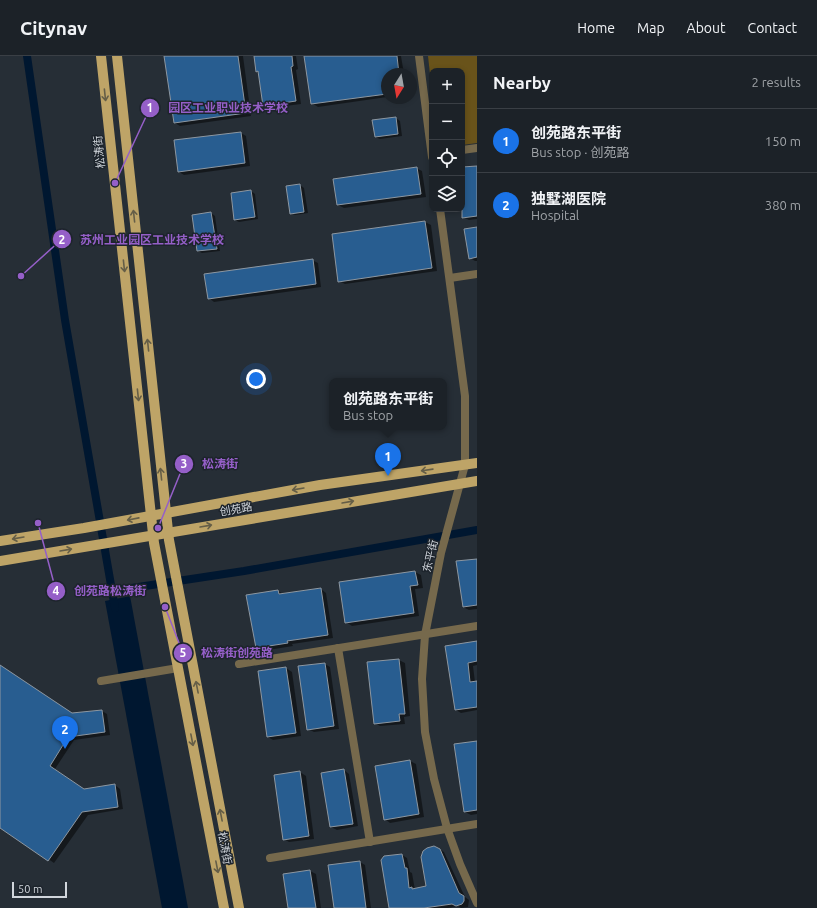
<!DOCTYPE html>
<meta charset="utf-8">
<style>
:root{--surface:#1c2228;--page:#292f34;--text:#f1f3f6;--muted:#a0a4a8;--line:#3a3f45;--accent:#1a73e8}
body{margin:0;font-family:Ubuntu,"Noto Sans SC",sans-serif;background:var(--page);color:var(--text)}
.controls{position:absolute;right:12px;top:12px;display:grid;overflow:hidden;border-radius:8px;box-shadow:0 2px 6px #0003}
.controls button{width:36px;height:36px;display:grid;place-items:center;padding:0;border:0;border-bottom:1px solid var(--line);background:var(--surface);color:var(--text);font:20px sans-serif}
.compass{position:absolute;left:381px;top:12px;width:36px;height:36px;border-radius:50%;background:var(--surface);box-shadow:0 2px 6px #0003;rotate:191deg}
.scale{position:absolute;left:12px;bottom:10px;width:55px;box-sizing:border-box;padding-left:4px;border:2px solid #d1d6dc;border-top:0;font-size:11px;line-height:14px;white-space:nowrap;color:#d1d6dc;-webkit-text-stroke:3px #1d242c;paint-order:stroke}
.you{position:absolute;left:256px;top:323px;width:14px;height:14px;margin:-10px;border:3px solid #fff;border-radius:50%;background:#1a73e8;box-shadow:0 0 0 6px #1a73e833}
.badge{display:grid;place-items:center;width:26px;height:26px;border-radius:50%;background:var(--accent);color:#fff;font-size:13px;font-weight:700}
.pin{position:absolute;translate:-50% -33px;filter:drop-shadow(0 1px 2px #0008)}
.pin::after{content:'';position:absolute;top:21px;width:14px;height:12px;background:inherit;clip-path:polygon(0 0,100% 0,50% 100%)}
.popup{position:absolute;left:329px;top:322px;width:118px;height:52px;box-sizing:border-box;display:grid;place-content:center;border-radius:8px;background:var(--surface);filter:drop-shadow(0 1px 3px #0005);font-size:13px;white-space:nowrap;color:var(--muted)}
.popup b{font-size:15px;color:var(--text)}
.popup::after{content:'';position:absolute;left:50%;top:100%;margin-left:-8px;border:8px solid transparent;border-top-color:var(--surface)}
.list{margin:0;padding:0;list-style:none}
h2{display:flex;justify-content:space-between;align-items:center;height:52px;margin:0;padding:0 16px;font-size:17px}
h2 small{font-size:13px;font-weight:400;color:var(--muted)}
.list li{display:grid;grid-template-columns:26px 1fr auto;gap:12px;align-items:center;box-sizing:border-box;height:64px;padding:0 16px;border-top:1px solid var(--line)}
.list b{display:block;font-size:15px;white-space:nowrap}
.list p{margin:0;font-size:13px;white-space:nowrap;color:var(--muted)}
.list em{font-size:13px;font-style:normal;color:var(--muted)}
.icon{flex:none;width:22px;height:22px;fill:none;stroke:currentColor;stroke-width:2;stroke-linecap:round;stroke-linejoin:round}
.map{position:relative;flex:none;width:477px;height:852px;overflow:hidden}
header{display:flex;align-items:center;gap:24px;box-sizing:border-box;height:56px;padding:0 20px;background:var(--surface);border-bottom:1px solid var(--line)}
header strong{font-size:19px}
nav{display:flex;gap:22px;margin-inline-start:auto;font-size:14px}
main{display:flex}
aside{flex:1;background:var(--surface)}
.map>svg:first-child{display:block}
.green{fill:#69531a}
.water{fill:#001730}
.shadow{fill:#0007}
.lines{fill:none;stroke-linecap:round;stroke-linejoin:round}
.canal{stroke:#001730;stroke-width:8}
.building{fill:#285d90;stroke:#8d97a1}
.minor{stroke:#76694c;stroke-width:8}
.tertiary{stroke:#76694c;stroke-width:8}
.primary{stroke:#bea467;stroke-width:10}
.oneway{stroke:#655e47}
.labels{text-anchor:middle;dominant-baseline:central;stroke-width:3;stroke-linejoin:round;paint-order:stroke}
.street-label{font-size:11px;fill:#d1d6dc;stroke:#1d242c}
.leader{fill:none;stroke:#955fc8;stroke-width:1.5}
.callout-dot{fill:#955fc8;stroke:#1d242c;stroke-width:1.5}
.mark-label{font-size:12px;text-anchor:middle;font-weight:bold;fill:#fff}
.callout-label{font-size:12px;text-anchor:middle;font-weight:bold;fill:#955fc8;stroke:#1d242c;stroke-width:3;stroke-linejoin:round;paint-order:stroke}
</style>
<header>
<strong>Citynav</strong>
<nav><a>Home</a><a>Map</a><a>About</a><a>Contact</a></nav>
</header>
<main>
<div class="map">
<svg width="477" height="852" viewBox="0 0 477 852">
<rect width="100%" height="100%" fill="#262e36"/>
<polygon class="green" points="428,0 477,0 477,87 462,89 462,15 432,15 432,36"/>
<polygon class="water" points="130,540 188,852 162,852 105,545"/>
<g class="shadow">
<polygon points="165,0 243,0 251,60 180,70 175,67"/>
<polygon points="255,0 296,0 298,13 296,14 301,48 270,52 264,49 259,16 257,15"/>
<polygon points="305,0 401,0 404,18 387,18 387,41 318,51 312,47"/>
<polygon points="396,62 400,65 402,80 380,83 375,81"/>
<polygon points="241,77 246,80 250,110 184,119 179,116 175,85"/>
<polygon points="477,111 477,163 469,164 463,161 462,112"/>
<polygon points="416,112 422,115 426,141 344,152 338,149"/>
<polygon points="300,129 304,132 308,157 295,159 291,157"/>
<polygon points="251,135 255,138 258,163 239,166 235,164"/>
<polygon points="211,157 215,160 220,195 202,197 198,195"/>
<polygon points="425,166 431,169 437,215 345,228 339,225"/>
<polygon points="477,172 477,205 475,205 470,202"/>
<polygon points="312,204 318,207 321,231 214,246 209,242"/>
<polygon points="477,504 477,553 469,554 463,551"/>
<polygon points="415,516 421,519 423,532 415,533 419,560 352,570 346,566 340,527"/>
<polygon points="321,533 326,537 333,582 292,588 293,590 262,595 256,592 248,540 278,535 284,538"/>
<polygon points="477,586 477,609 473,610 475,626 477,626 477,654 461,657 456,654 446,591"/>
<polygon points="399,604 405,607 410,660 404,661 405,668 380,670 375,667"/>
<polygon points="325,608 330,611 339,673 314,676 308,673"/>
<polygon points="0,610 73,658 102,655 107,658 110,679 74,684 55,713 85,734 115,729 120,733 123,753 88,759 54,807 0,770"/>
<polygon points="286,612 292,616 301,680 273,684 268,681 259,616"/>
<polygon points="477,686 477,758 471,759 465,756"/>
<polygon points="410,705 416,708 424,761 390,767 385,763"/>
<polygon points="344,714 349,718 358,770 337,774 331,771"/>
<polygon points="300,716 306,720 314,783 289,786 284,783"/>
<polygon points="438,792 444,796 465,841 469,844 468,851 461,852 458,850 448,852 390,852 402,799 407,802 410,816 412,817 415,834 427,831"/>
<polygon points="360,806 365,809 371,852 335,852"/>
<polygon points="310,815 316,818 321,852 289,852"/>
</g>
<g class="lines">
<g class="canal">
<polyline points="27,0 65,264 115,552"/>
<polyline points="112,535 244,515 477,474"/>
</g>
</g>
<g class="building">
<polygon points="164,0 238,0 246,57 174,67"/>
<polygon points="254,0 292,0 293,10 291,11 296,45 263,50 258,15 256,16"/>
<polygon points="304,0 397,0 399,18 387,18 387,38 311,48"/>
<polygon points="396,61 398,78 375,81 372,64"/>
<polygon points="241,76 245,107 178,116 174,84"/>
<polygon points="477,110 477,160 462,162 462,111"/>
<polygon points="417,111 421,138 337,149 333,123"/>
<polygon points="300,128 304,156 290,158 286,130"/>
<polygon points="251,134 255,161 234,164 231,137"/>
<polygon points="211,156 217,193 197,195 192,159"/>
<polygon points="425,165 432,212 338,226 332,178"/>
<polygon points="477,171 477,201 469,203 464,173"/>
<polygon points="313,203 316,228 208,243 204,218"/>
<polygon points="477,503 477,549 463,551 456,505"/>
<polygon points="415,515 418,529 410,530 414,557 345,567 339,526"/>
<polygon points="321,532 328,579 287,585 288,587 256,592 246,539 278,534 279,538"/>
<polygon points="477,585 477,605 468,607 470,626 477,625 477,651 455,654 445,590"/>
<polygon points="399,603 405,658 399,658 400,665 374,668 367,606"/>
<polygon points="325,607 334,670 307,674 298,610"/>
<polygon points="0,609 72,657 102,654 105,676 68,681 50,710 84,733 115,728 118,751 82,756 48,805 0,772"/>
<polygon points="286,611 296,677 267,681 258,615"/>
<polygon points="477,685 477,754 464,756 454,688"/>
<polygon points="410,704 419,758 384,764 375,710"/>
<polygon points="344,713 353,768 330,771 321,717"/>
<polygon points="300,715 309,780 283,784 274,719"/>
<polygon points="434,790 440,793 459,837 464,840 464,845 462,848 456,850 452,848 424,852 389,852 381,804 384,800 402,798 405,812 407,812 409,832 412,831 412,833 426,830 421,801 423,795 427,792"/>
<polygon points="360,805 366,852 334,852 328,809"/>
<polygon points="310,814 316,852 288,852 283,818"/>
</g>
<g class="lines">
<g class="minor">
<polyline points="462,94 477,92"/>
<polyline points="450,222 477,218"/>
<polyline points="101,625 178,612"/>
</g>
<g class="tertiary">
<polyline points="419,0 432,101"/>
<polyline points="440,153 465,340 465,409 441,497 425,579 422,623 425,676 434,723 447,772 460,808 477,847"/>
<polyline points="338,592 370,786"/>
<polyline points="239,608 477,570"/>
<polyline points="270,802 477,768"/>
</g>
<g class="primary">
<polyline points="101,0 154,487 224,852"/>
<polyline points="117,0 169,484 239,852"/>
<polyline points="0,485 84,472 320,429 477,407"/>
<polyline points="0,505 477,425"/>
</g>
</g>
<defs><path id="oneway-shaft" d="M-6 0H5M1.5-3L5.5 0L1.5 3" fill="none" stroke-width="1.6" stroke-linecap="round" stroke-linejoin="round"/></defs>
<g class="oneway">
<use href="#oneway-shaft" transform="translate(105 39) rotate(84)"/>
<use href="#oneway-shaft" transform="translate(134 160) rotate(-96)"/>
<use href="#oneway-shaft" transform="translate(124 210) rotate(84)"/>
<use href="#oneway-shaft" transform="translate(148 289) rotate(-96)"/>
<use href="#oneway-shaft" transform="translate(138 339) rotate(84)"/>
<use href="#oneway-shaft" transform="translate(427 414) rotate(172)"/>
<use href="#oneway-shaft" transform="translate(161 418) rotate(-96)"/>
<use href="#oneway-shaft" transform="translate(298 433) rotate(170)"/>
<use href="#oneway-shaft" transform="translate(348 446) rotate(-10)"/>
<use href="#oneway-shaft" transform="translate(133 463) rotate(169)"/>
<use href="#oneway-shaft" transform="translate(206 470) rotate(-10)"/>
<use href="#oneway-shaft" transform="translate(18 482) rotate(170)"/>
<use href="#oneway-shaft" transform="translate(66 494) rotate(-10)"/>
<use href="#oneway-shaft" transform="translate(197 631) rotate(-101)"/>
<use href="#oneway-shaft" transform="translate(192 684) rotate(79)"/>
<use href="#oneway-shaft" transform="translate(221 759) rotate(-101)"/>
<use href="#oneway-shaft" transform="translate(217 811) rotate(79)"/>
</g>
<g class="labels">
<g class="street-label">
<text transform="translate(99 96) rotate(-96)">松涛街</text>
<text transform="translate(236 453) rotate(-10)">创苑路</text>
<text transform="translate(430 500) rotate(-77)">东平街</text>
<text transform="translate(225 792) rotate(79)">松涛街</text>
</g>
</g>
<path class="leader" d="M115 127L150 52M21 220L62 183M158 472L184 408M38 467L56 535M165 551L183 597"/>
<g class="callout-dot">
<circle cx="115" cy="127" r="4"/>
<circle cx="21" cy="220" r="4"/>
<circle cx="158" cy="472" r="4"/>
<circle cx="38" cy="467" r="4"/>
<circle cx="165" cy="551" r="4"/>
<circle cx="150" cy="52" r="10"/>
<circle cx="62" cy="183" r="10"/>
<circle cx="184" cy="408" r="10"/>
<circle cx="56" cy="535" r="10"/>
<circle cx="183" cy="597" r="10"/>
</g>
<g class="mark-label">
<text x="150" y="56">1</text>
<text x="62" y="188">2</text>
<text x="184" y="412">3</text>
<text x="56" y="539">4</text>
<text x="183" y="601">5</text>
</g>
<g class="callout-label">
<text x="228" y="56">园区工业职业技术学校</text>
<text x="152" y="188">苏州工业园区工业技术学校</text>
<text x="220" y="412">松涛街</text>
<text x="110" y="539">创苑路松涛街</text>
<text x="237" y="601">松涛街创苑路</text>
</g>
</svg>
<div class="controls">
<button>+</button>
<button>−</button>
<button><svg class="icon" aria-label="locate" viewBox="0 0 24 24"><circle cx="12" cy="12" r="6"/><path d="M12 2v4M12 18v4M2 12h4M18 12h4"/></svg></button>
<button><svg class="icon" aria-label="layers" viewBox="0 0 24 24"><path d="M12 4l9 5-9 5-9-5zM3 14l9 5 9-5"/></svg></button>
</div>
<svg class="compass" viewBox="-18 -18 36 36"><path d="M0-13l5 13h-10z" fill="#e53935"/><path d="M0 13l5-13h-10z" fill="#a0a4a8"/></svg>
<div class="scale">50 m</div>
<div class="you"></div>
<div class="pin badge" style="left:388px;top:420px">1</div>
<div class="popup"><b>创苑路东平街</b>Bus stop</div>
<div class="pin badge" style="left:65px;top:693px">2</div>
</div>
<aside>
<h2>Nearby<small>2 results</small></h2>
<ul class="list">
<li><span class="badge">1</span><div><b>创苑路东平街</b><p>Bus stop · 创苑路</p></div><em>150 m</em></li>
<li><span class="badge">2</span><div><b>独墅湖医院</b><p>Hospital</p></div><em>380 m</em></li>
</ul>
</aside>
</main>
